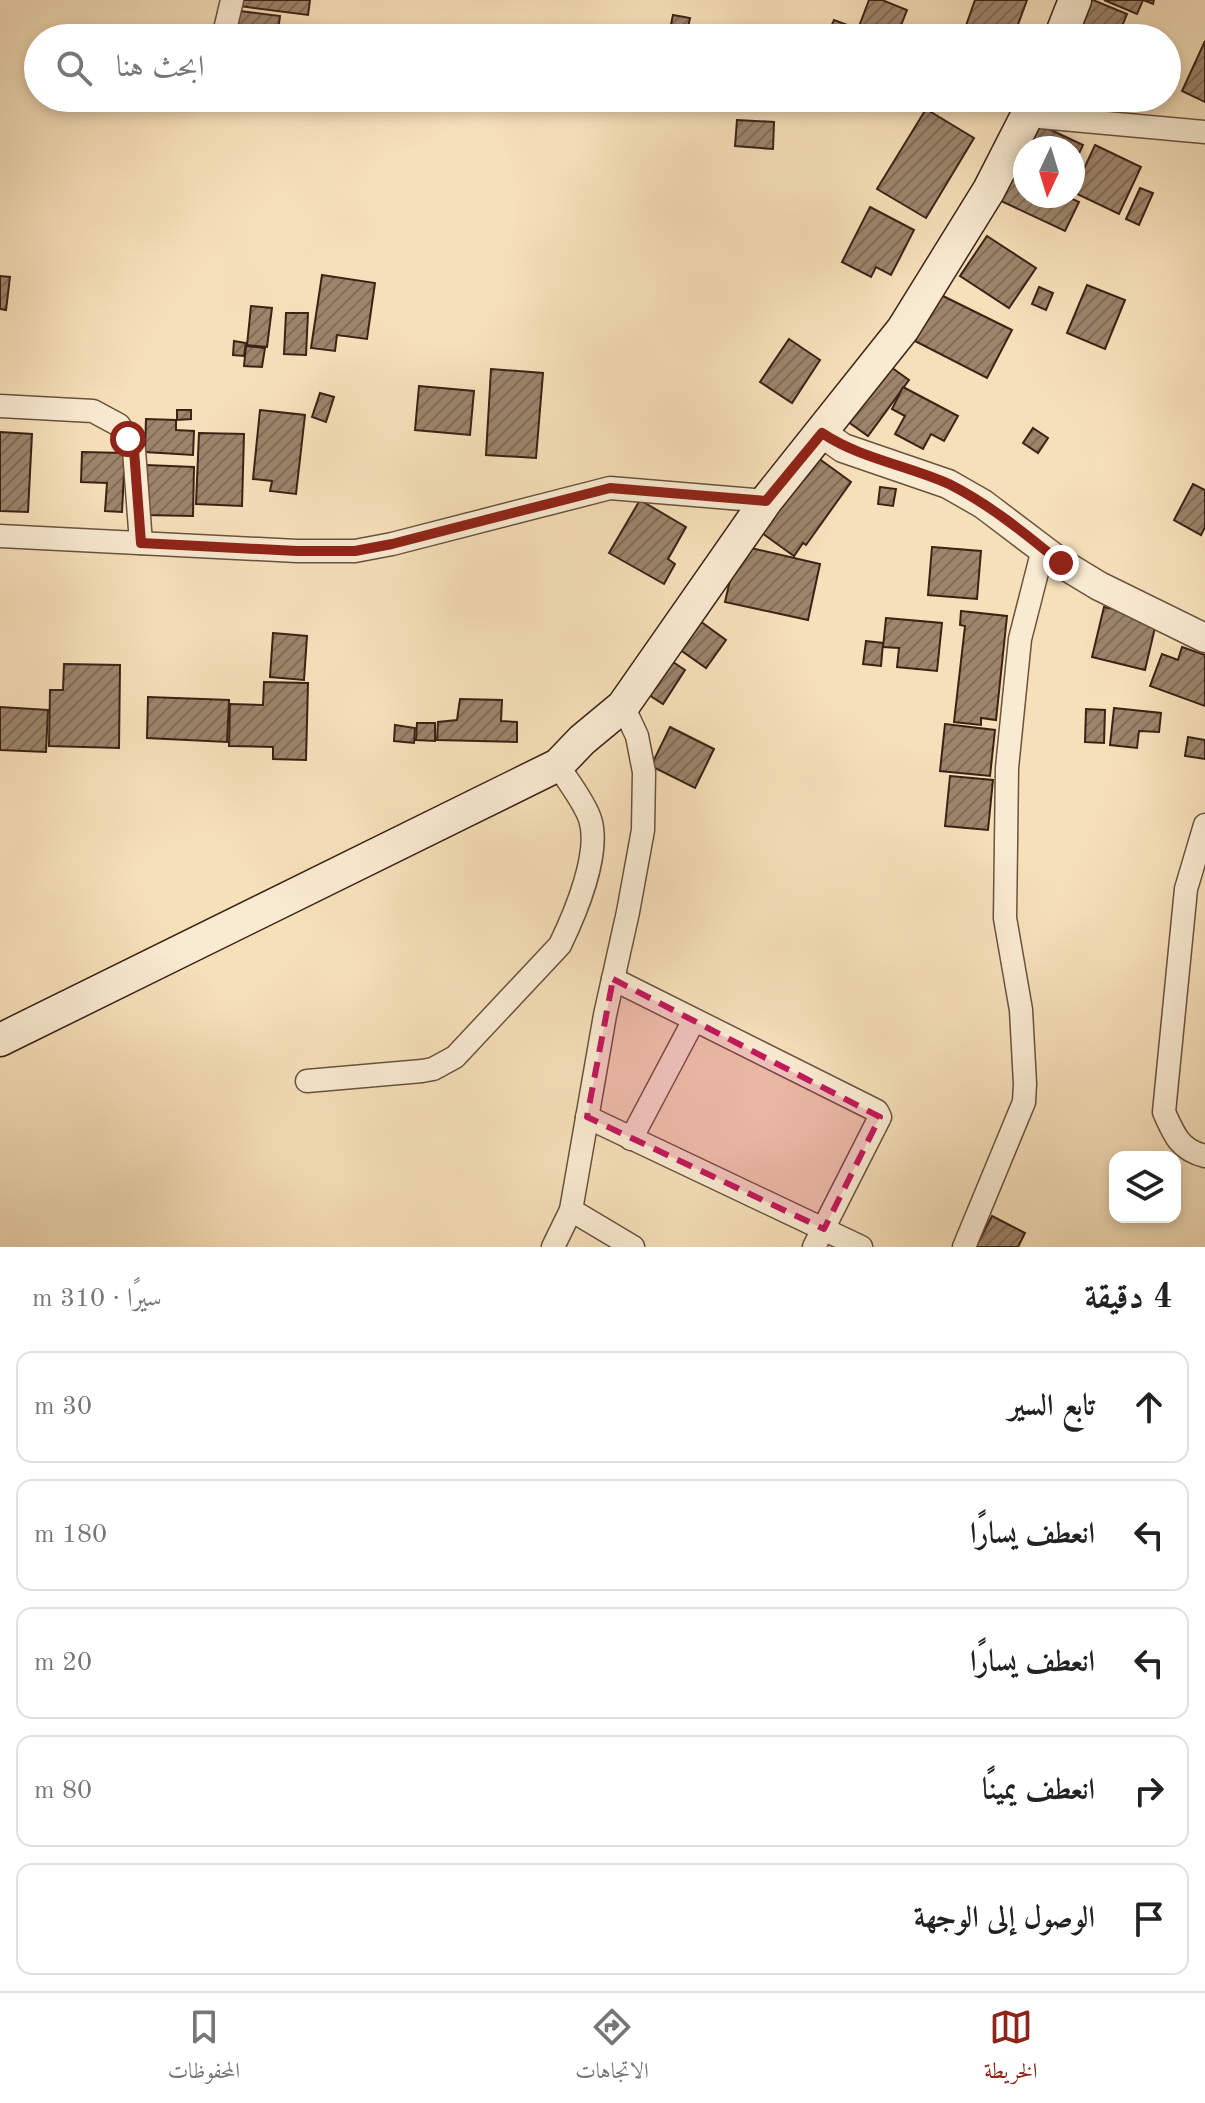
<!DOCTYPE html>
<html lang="ar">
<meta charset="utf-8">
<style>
:root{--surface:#fff;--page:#f2f2f2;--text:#222;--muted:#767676;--line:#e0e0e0;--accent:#8f2418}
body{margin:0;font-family:"Old Standard TT",Amiri,serif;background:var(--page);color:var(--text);direction:rtl}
.controls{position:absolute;right:24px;bottom:24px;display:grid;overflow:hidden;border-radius:16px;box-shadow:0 4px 12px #0003}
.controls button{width:72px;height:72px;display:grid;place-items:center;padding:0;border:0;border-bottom:2px solid var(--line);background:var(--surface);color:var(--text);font:40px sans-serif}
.compass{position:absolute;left:1013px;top:136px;width:72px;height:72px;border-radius:50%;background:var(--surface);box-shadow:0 4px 12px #0003;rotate:184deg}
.stop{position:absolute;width:24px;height:24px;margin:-18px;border:6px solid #8f2418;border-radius:50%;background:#fff}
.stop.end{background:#8f2418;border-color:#fff;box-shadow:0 2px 8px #0008}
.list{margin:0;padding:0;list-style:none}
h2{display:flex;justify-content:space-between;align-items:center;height:104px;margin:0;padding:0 32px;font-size:34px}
h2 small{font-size:26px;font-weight:400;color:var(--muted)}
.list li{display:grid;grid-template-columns:52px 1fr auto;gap:24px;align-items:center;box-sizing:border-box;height:112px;margin:0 16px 16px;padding:0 16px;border:2px solid var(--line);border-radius:16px}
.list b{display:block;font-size:30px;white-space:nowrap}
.list em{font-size:26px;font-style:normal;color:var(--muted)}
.icon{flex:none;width:44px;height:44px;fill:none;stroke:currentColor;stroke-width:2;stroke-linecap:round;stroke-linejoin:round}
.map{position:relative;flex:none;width:1205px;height:1247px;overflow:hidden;direction:ltr}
.search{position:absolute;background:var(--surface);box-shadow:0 4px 12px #0003;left:24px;right:24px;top:24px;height:88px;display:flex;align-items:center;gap:20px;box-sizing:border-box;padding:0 28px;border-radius:44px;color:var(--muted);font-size:30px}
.sheet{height:744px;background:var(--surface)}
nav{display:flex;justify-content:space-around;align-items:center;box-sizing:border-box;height:112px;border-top:2px solid var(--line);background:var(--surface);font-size:22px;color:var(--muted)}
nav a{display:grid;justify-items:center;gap:4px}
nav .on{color:var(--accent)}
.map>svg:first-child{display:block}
.building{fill:url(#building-hatch);stroke:#3b2215;stroke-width:2}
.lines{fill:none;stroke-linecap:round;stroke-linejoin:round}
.minor-casing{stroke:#6a523e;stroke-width:25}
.tertiary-casing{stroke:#6a523e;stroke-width:31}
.secondary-casing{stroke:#3b2215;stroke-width:35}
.minor{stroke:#f9ebd2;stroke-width:22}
.tertiary{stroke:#f9ebd2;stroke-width:28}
.secondary{stroke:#f9ebd2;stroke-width:32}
.route{stroke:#8f2418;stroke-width:10}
.marked{fill:#c2185b;fill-opacity:0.2;stroke:#c2185b;stroke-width:6;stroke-dasharray:16 10;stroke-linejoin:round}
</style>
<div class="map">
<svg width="1205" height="1247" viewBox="0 0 1205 1247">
<defs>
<pattern id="building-hatch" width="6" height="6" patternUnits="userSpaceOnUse" patternTransform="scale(2)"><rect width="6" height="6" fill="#9c856b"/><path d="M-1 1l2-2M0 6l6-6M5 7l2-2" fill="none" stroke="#806c57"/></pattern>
</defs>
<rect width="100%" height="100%" fill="#f6e0ba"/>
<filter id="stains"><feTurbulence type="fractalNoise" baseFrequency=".0025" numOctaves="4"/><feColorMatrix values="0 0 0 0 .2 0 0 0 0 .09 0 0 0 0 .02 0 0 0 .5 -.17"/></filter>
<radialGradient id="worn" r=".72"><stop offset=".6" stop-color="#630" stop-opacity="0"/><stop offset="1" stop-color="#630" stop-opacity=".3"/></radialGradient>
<g class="building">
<polygon points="240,0 310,0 308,15 239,6"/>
<polygon points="869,0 882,0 907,10 896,38 871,38 857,33 855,38 827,36 834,20 858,29"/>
<polygon points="975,0 1027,0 1013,38 945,38 949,29 963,34"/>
<polygon points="1083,0 1093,0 1127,14 1117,38 1073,38"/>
<polygon points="1104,0 1154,0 1153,4 1143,0 1137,14"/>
<polygon points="232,10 280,16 277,38 229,38"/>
<polygon points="673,15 690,18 686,37 669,34"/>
<polygon points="1205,41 1205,102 1182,91"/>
<polygon points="222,98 278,98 277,110 222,104"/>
<polygon points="966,98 991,98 988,106"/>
<polygon points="926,109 974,138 926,218 877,189"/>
<polygon points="737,120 774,122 773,149 735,146"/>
<polygon points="1036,123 1083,145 1073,166 1073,148 1025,148 1025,196 1066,196 1079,202 1065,231 999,200"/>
<polygon points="1095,145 1141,167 1119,214 1073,192"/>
<polygon points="1140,188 1153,193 1139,225 1126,219"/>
<polygon points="870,207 914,230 891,275 876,267 871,277 842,262"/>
<polygon points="987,236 1036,268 1009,308 960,276"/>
<polygon points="322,275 375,283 367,339 337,335 335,351 311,348"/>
<polygon points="0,276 10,277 6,310 0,309"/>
<polygon points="1087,285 1125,300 1105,349 1067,333"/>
<polygon points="1039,287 1053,293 1046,310 1032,304"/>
<polygon points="939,294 1012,330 987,378 915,341"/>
<polygon points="251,306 272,308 267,347 247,345"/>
<polygon points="286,313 308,313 306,355 284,354"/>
<polygon points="789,339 820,360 792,403 760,382"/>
<polygon points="234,341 246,343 244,356 233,355"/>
<polygon points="246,346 265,348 262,367 244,366"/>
<polygon points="881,360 909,380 868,436 840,416"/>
<polygon points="491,369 543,373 536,458 486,455"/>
<polygon points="419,386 474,391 470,435 415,430"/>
<polygon points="903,387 958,416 944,441 931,434 923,449 895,434 905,416 892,409"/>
<polygon points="320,393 334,397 326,422 312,417"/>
<polygon points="177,410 191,410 191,419 177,420"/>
<polygon points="260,410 305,415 296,494 270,491 272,481 253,479"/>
<polygon points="146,419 176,420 176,430 194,431 193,455 145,452"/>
<polygon points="1033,428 1048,438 1038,453 1023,443"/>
<polygon points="0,432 32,434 28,512 0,511"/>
<polygon points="199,433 244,434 242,506 196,504"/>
<polygon points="82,452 125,453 122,512 105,511 107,483 81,482"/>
<polygon points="814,455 851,482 806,545 803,543 794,556 759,531"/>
<polygon points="146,465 194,467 193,516 144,515"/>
<polygon points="1193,484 1205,490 1205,527 1201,535 1174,520"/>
<polygon points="880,487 896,489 893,506 878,504"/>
<polygon points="640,500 686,527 668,559 675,564 664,584 609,553"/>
<polygon points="738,545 820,564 808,620 725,602"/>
<polygon points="932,547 981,551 977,599 928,595"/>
<polygon points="1104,607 1157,619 1145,670 1092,657"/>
<polygon points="961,611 1007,616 996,720 981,718 981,725 954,722 965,626 960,625"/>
<polygon points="886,618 942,623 937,671 897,667 899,648 883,647"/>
<polygon points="700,621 726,640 706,668 679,649"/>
<polygon points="273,633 307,636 304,680 270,677"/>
<polygon points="866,641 883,643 881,666 863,664"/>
<polygon points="1182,647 1205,655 1205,706 1150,686 1162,654 1178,660"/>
<polygon points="670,660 685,670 663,704 649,695"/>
<polygon points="64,664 120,665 119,748 49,746 50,690 63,690"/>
<polygon points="264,682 308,683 306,760 273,759 273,747 229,746 230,704 263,705"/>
<polygon points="148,697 229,700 227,742 147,738"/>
<polygon points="460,699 502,700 501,721 517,722 517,742 437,740 438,722 457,720"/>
<polygon points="0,707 48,710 46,752 0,750"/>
<polygon points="1114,708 1161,713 1159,732 1139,731 1137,748 1110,745"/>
<polygon points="1086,709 1105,710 1104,743 1085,742"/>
<polygon points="417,723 435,723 435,741 416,740"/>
<polygon points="945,724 995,730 990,776 940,771"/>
<polygon points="395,725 415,728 414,743 394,741"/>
<polygon points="670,727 714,749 695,788 651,766"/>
<polygon points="1188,737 1205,740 1205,759 1185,756"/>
<polygon points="950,776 993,780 988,830 945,826"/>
<polygon points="992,1216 1025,1233 1018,1247 976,1247"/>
</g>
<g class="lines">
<defs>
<g id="minor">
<polyline points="223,38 232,0"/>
<polyline points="1029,116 1205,132"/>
<polyline points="0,406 93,411 119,425 134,450 141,543"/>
<polyline points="0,536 297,551 355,551 392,544 610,488 766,501"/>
<path d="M1205,825l-19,64 -22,223c10,23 16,38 41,44"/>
<polyline points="613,979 877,1111 880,1117 814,1247"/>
<path d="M307,1081l115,-10 11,-2 22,-12 105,-112c15,-31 41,-92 30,-126 -6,-18 -22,-37 -32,-54"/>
<polyline points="587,1117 861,1247"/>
<polyline points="631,1139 694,1020"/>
<polyline points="571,1210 633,1247"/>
<polyline points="553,1247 571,1210 605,1015 628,912 643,830 644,772 637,736 623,706"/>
<polyline points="964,1247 1024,1102 1025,1084 1021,1010 1005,918 1007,768 1020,639 1043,549"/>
</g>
<polyline id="tertiary" points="822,433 843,448 948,484 983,504 1061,563 1099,586 1205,638"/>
<g id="secondary">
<polyline points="1060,38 1075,0"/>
<polyline points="0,1040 558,765 582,740 623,706 766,501 903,329 989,190 1036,98"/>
</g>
</defs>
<use href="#minor" class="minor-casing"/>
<use href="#tertiary" class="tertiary-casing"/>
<use href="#secondary" class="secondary-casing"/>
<use href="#minor" class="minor"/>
<use href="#tertiary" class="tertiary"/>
<use href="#secondary" class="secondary"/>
</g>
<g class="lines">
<path class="route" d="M128,439l6,11 7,93 156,8h58l37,-7 218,-56 156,13 56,-68c39,26 85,32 127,51 40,20 77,50 112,79"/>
</g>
<path class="marked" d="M613,979l267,138 -56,112 -237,-112z"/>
<rect width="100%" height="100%" filter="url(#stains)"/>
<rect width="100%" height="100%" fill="url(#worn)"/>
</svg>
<div class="controls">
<button><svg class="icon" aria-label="layers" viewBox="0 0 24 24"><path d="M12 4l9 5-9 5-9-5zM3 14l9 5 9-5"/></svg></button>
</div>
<svg class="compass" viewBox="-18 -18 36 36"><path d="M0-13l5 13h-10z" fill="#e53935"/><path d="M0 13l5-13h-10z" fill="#767676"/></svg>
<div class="stop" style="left:128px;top:439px"></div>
<div class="stop end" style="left:1061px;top:563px"></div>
<div class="search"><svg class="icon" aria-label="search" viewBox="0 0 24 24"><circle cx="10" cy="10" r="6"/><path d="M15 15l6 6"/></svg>ابحث هنا</div>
</div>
<section class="sheet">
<h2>4 دقيقة<small>سيرًا · 310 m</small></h2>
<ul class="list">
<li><svg class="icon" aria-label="ahead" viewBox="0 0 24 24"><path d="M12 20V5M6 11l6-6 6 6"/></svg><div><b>تابع السير</b></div><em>30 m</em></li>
<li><svg class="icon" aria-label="left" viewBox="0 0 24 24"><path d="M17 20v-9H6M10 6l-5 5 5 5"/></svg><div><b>انعطف يسارًا</b></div><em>180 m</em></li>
<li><svg class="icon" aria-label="left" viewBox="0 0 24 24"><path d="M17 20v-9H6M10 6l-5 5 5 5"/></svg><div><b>انعطف يسارًا</b></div><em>20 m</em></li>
<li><svg class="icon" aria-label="right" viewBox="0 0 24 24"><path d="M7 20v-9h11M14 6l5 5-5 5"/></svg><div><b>انعطف يمينًا</b></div><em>80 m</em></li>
<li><svg class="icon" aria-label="arrive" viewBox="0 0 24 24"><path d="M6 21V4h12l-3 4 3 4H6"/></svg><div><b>الوصول إلى الوجهة</b></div></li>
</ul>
</section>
<nav>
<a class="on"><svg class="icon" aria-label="map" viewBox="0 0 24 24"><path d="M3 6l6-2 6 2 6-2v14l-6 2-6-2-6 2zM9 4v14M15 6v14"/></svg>الخريطة</a>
<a><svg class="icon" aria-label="directions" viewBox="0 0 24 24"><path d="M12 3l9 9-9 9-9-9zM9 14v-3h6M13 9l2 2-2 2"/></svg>الاتجاهات</a>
<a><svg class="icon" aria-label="saved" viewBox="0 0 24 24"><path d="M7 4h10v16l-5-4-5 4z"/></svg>المحفوظات</a>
</nav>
